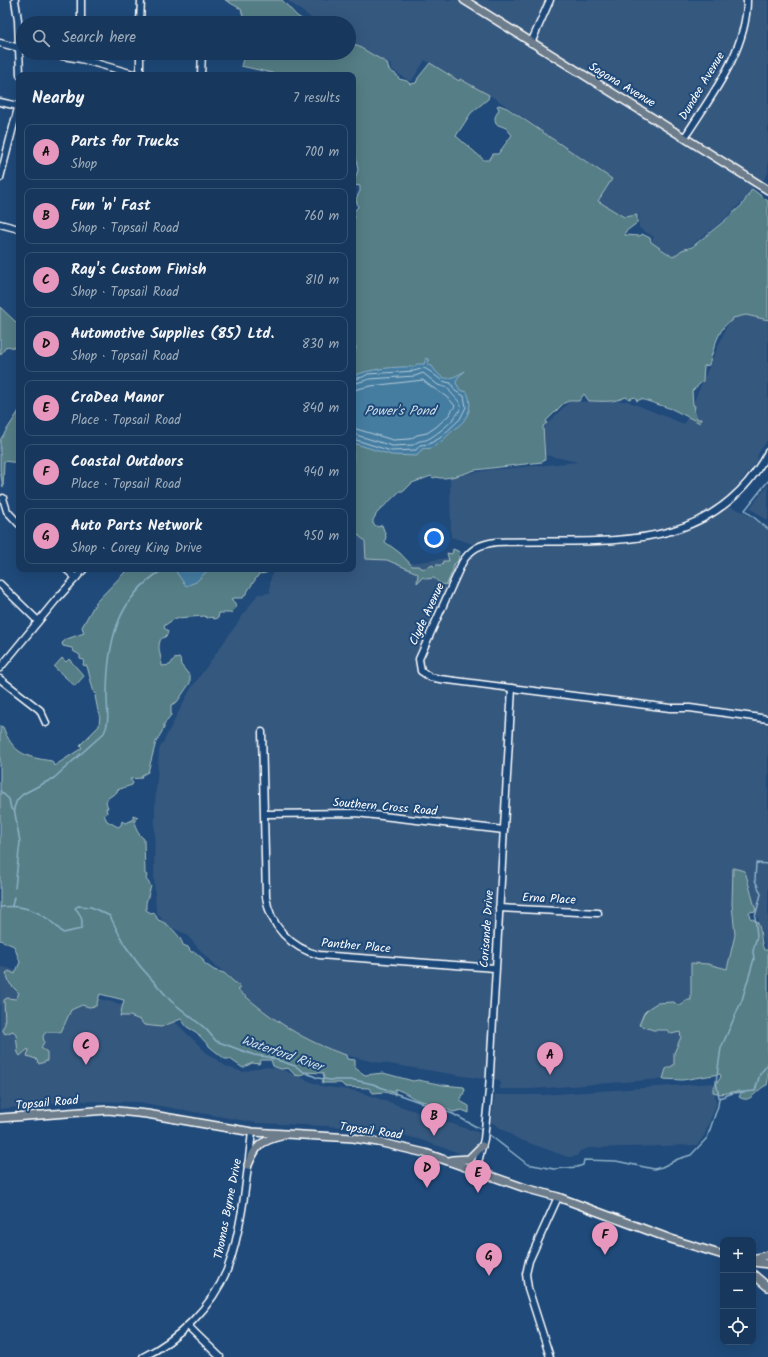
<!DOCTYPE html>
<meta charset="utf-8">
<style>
:root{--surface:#17385c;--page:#203f62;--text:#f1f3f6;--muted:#9eacbb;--line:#365272;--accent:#e797bd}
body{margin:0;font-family:Kalam,sans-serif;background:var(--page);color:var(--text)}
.controls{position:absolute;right:12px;bottom:12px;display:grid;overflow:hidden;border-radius:8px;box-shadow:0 4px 16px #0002}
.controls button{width:36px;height:36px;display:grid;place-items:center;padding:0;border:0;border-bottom:1px solid var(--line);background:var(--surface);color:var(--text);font:20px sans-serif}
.you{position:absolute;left:434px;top:538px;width:14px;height:14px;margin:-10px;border:3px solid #fff;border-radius:50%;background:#1a73e8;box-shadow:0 0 0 6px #1a73e833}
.badge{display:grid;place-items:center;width:26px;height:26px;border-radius:50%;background:var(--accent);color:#111;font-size:13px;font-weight:700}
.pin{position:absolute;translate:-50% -33px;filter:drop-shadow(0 1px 2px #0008)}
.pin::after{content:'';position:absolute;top:21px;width:14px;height:12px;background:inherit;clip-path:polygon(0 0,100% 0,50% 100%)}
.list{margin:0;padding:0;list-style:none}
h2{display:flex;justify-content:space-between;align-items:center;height:52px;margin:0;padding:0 16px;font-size:17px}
h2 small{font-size:13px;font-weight:400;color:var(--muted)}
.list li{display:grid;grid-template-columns:26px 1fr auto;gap:12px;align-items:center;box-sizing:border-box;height:56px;margin:0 8px 8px;padding:0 8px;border:1px solid var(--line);border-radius:8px}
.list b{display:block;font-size:15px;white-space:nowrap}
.list p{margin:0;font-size:13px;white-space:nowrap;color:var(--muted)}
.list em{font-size:13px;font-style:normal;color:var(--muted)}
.icon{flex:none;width:22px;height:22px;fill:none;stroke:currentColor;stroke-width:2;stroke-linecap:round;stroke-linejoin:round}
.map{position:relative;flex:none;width:768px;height:1357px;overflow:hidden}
.search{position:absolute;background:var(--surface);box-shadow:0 4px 16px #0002;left:16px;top:16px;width:340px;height:44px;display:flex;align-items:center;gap:10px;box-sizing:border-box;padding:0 14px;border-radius:22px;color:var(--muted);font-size:15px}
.panel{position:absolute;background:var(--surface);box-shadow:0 4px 16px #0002;left:16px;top:72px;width:340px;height:500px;border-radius:8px}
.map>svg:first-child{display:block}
.built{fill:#36587f}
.green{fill:#557e86;stroke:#aabec2}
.water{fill:#457da1;stroke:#8fb1c7}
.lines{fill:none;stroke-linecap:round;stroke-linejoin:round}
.shore{stroke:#b5cbd9;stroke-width:1}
.stream{stroke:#8fb1c7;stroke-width:1.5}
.minor-casing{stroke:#fff;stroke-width:9}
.major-casing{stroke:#fff;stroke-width:10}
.minor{stroke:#1f4a7a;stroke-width:6}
.major{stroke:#6d7d8c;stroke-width:7}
.labels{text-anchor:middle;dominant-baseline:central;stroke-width:4;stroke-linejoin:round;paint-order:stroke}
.street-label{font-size:12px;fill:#fff;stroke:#1f4a7a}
.water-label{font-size:13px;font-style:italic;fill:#d0dee8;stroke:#1f4a7a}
</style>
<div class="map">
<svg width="768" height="1357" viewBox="0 0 768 1357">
<rect width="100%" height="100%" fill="#1f4a7a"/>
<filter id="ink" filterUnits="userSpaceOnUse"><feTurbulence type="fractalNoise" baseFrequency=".025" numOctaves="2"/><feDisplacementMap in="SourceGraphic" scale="8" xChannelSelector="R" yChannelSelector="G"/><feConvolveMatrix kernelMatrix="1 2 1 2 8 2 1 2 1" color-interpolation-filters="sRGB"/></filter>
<g filter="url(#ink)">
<g class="built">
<polygon points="287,0 768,0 768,173 764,179 749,191 746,198 720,223 692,245 673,256 651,242 654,237 639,228 639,214 624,217 598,201 612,179 496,99 461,79 459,81 425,60 411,82 391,69 391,65 349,40 349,23 318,23"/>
<polygon points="734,310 768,321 768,439 758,454 757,461 731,494 712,508 690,520 650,533 581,536 582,543 621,543 659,539 694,527 728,506 744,512 768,529 768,956 745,871 733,885 735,935 727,969 708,964 691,964 735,998 714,1075 532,1089 500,1089 500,1080 476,1078 370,1061 346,1055 313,1042 287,1028 262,1011 238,990 241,987 206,957 186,934 167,926 156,911 154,878 155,805 159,750 190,690 258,594 270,593 270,581 274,569 353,569 353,528 385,542 412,563 461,556 473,544 451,537 450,477 489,470 578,462 545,455 544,427 569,402 627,401 684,424"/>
<polygon points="768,485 768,521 750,508"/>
<polygon points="0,967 8,968 62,990 169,1016 207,1053 227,1067 243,1072 262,1067 278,1068 321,1086 356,1091 479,1133 477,1145 470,1154 465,1155 418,1139 390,1132 347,1127 257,1123 138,1102 74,1101 0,1109"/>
<polygon points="714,1083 716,1105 704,1136 697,1145 589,1148 580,1151 577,1156 568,1157 518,1139 491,1122 495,1095 542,1095"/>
</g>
<g class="green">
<polygon points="225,0 282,0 297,16 308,23 245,23 241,9"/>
<path d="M349,41l38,22 2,7 8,5 2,4 8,2 3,3 6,-1 2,-5 12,-15 29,18 1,-2 29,16 -1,4 -17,14 -15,23 28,24h5l4,-6h5l14,-19 -6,-7 -10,-4c-3,-8 1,-9 3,-15l-2,-3 2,-1 8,3 105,71 -14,22 26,16 13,-2v8l-12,9v3l15,1 2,-2 8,4 1,4 22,15 9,-7 10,-3 31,-25 19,-17 10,-16 16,12v119l-22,-5 -13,3 -1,3c-12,2 -20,32 -23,44l-5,1 -1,15 -11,10 1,14 2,1 -1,5 3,8h4l-1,4 -28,-14 -31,-10 -4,2 -2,-4 -6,2 -3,-2c-14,6 -23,4 -37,4l-5,-7 -5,7h-10l-5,2 -18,18 1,2 -4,3 2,34 -3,2 -67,8c-9,3 -31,11 -39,7l-3,1 -2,-2 -19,7 -8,8h-4l-23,22 -4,7v4l5,3 4,-2 4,11 -1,6 15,11 12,13h6c6,5 9,1 15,-1l1,2 2,-2h6l1,-4h6l-2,-8 5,1 1,-5 7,3 -2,9 -5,4v5l-6,14c-6,2 -9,-3 -13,-6l-8,1 -3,-2 -6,6 1,-9 -3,-2 -28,-12 -21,-1 -1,-18 -7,-6 -5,-1v-178l3,-8 -3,-7v-122l2,-1 -2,-6 5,-5 -2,-8 4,-8v-5l-7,-1 5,-15 -5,-32v-63h-72l-40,-9 4,-13h104z"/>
<polygon points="0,307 19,325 19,349 7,346 0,355"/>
<polygon points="19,411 19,463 4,461 3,488 0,470 0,440"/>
<path d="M128,569h143l-5,4 -7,1 -16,24h-8l-4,1 4,4 1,5 -5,5h-12l-1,5 -4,1 -2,-2 -5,1 -2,-2 -29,2 -11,7 -1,3 4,3 -1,4c-3,4 -6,2 -7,6 -3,8 2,18 2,25l8,-1 4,-6 6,-1 1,7 9,11v7l-13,19 -6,3v10l-7,9v4l-8,14 -8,30 -6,3 -1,3 -11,1 3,4 -1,2 -15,5v2l-9,6 -2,4 2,6h-2l1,5 -3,2 3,6 11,6 3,-2 1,-4 3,2 8,-3v-5l5,2 -3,2c-1,9 3,15 9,20l1,35 2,1 -1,4 5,7 -5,17v7l5,3 3,-1 4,8c9,2 23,16 25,25l5,2 3,5h4l8,7 1,4 10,7 10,3 17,15 -3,2c35,30 65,51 108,65l1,4 8,1v8l10,7 18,-2 30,8 5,-1 25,5 21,2 1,3 -5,11 9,5v7l-7,-3 -9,2c-9,-5 -22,-9 -32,-11 -9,-2 -16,-10 -26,-12v6l-10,-3 -12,1 -4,-5 -24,-1 -4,-4h-19l2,-6 -1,-4 -17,-1 -6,4 -5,-1 -7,-7 -7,1 -8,-3 -2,-6h-10l-2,4 -7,-1 -9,5 -13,-9h-5l-15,-12 -14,-15 -9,-5 -6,-8 -20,8 -17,-2 -4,-5 -10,-4h-10l4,-16 -24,-6 -4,12 -7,1 -7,-2 -11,5 -10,22h-15l-3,4 1,6 -3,6 6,4v9l-8,3 -3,-5 -9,-3 2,-6 -1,-1 -8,7 -2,-3 -2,-19 -3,-3 -8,3 -3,-5 3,-5 -1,-24 3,-2 9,1 3,-6 -9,-9 -4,-11 3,-2 6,3 5,-12 -6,-16 -14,-6v-214l3,1c10,26 21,30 49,34l2,5 28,-18 -2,-3 19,-19 1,-12 -2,-3 -3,-15 2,-2 -3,-1 -7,-27 -4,-1 1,-5 -4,-1v-4l-7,-4 -1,-3 -9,-2 -1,-3 5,-4 17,-6 -2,-6 14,-25z"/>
<polygon points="62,658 66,662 69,659 84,676 75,686 54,667"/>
<path d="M733,868l12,3 11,40 -7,1 1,6 7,3c5,9 3,20 7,29h4v131l-1,4c-11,4 -16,20 -28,12l2,-4 -2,-2 -18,3 -8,-2v-4l8,-11 -1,-3 -38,6 -19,-1 3,-10 8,-4v-12l7,-16 -1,-5 -9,2 -4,-4h-14l-14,-5 5,-12 5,-5 8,-5 17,-1 3,3h5l4,-5h5v-37l17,1 19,5 8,-34 -3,-31z"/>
</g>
<g class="water">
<path d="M426,358l4,2 -2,1v4l4,1c12,18 18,13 33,5l-7,6 -2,6 4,7 7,2c7,16 0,28 -12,37 -8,6 -13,14 -24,19 -3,1 -5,0 -9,1l-5,7 -26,-1 -38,-12v-67c15,-7 45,-10 61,-9l3,-3h7z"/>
<polygon points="174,569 209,569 196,582 186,586"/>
</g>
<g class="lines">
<g class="shore">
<path d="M353,379l10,-2 5,-3 46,-3 10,-3c11,5 15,14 27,15l4,8 9,5 2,11 -6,12 -20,19 -11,6 -9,1 -4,5 -25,1 -38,-12"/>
<path d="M353,384l17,-5 45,-3 8,-3 15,12 10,3c3,7 10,10 13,18 -2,11 -21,26 -31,32 -6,4 -11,1 -17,7l-21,1 -39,-12"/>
<path d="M353,390l18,-4 52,-6c10,10 24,14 32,26l-6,9 -13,12 -9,6 -10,2 -7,4 -17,1 -40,-12"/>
</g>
<g class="stream">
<polyline points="768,481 745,510 768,529"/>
<polyline points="0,791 9,799 11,809 14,811"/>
<path d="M15,888l5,-46 -6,-34 3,-8 6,-6 31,-16 50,-45c6,-11 3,-24 3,-36 0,-53 9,-99 57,-128"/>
<polyline points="12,906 14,897"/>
<path d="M0,907c27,-3 45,6 63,26l18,-4c3,-9 0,-15 -6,-21l3,-2 13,1 19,9 14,28 16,22 31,35 35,28 10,12 38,14 14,2 27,9 9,6 14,6 12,2h24l19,4 24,10 56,20 31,17"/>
<polyline points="719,1097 716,1082 721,1048 742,1000 754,959 753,951 757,936 755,917 761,894 755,880 756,863 768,864"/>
<polyline points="487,1133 527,1164 554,1169 577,1167 583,1165 584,1160 616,1161 654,1169 662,1167 678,1159 691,1155 707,1138 718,1106 719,1098 733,1093 755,1091 760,1074 768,1064"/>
</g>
<defs>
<g id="minor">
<polyline points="15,0 18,20 20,75"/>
<polyline points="81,0 81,23"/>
<polyline points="140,23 141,0"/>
<polyline points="0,43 23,49"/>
<polyline points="531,43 550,0"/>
<polyline points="45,53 81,59 137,75"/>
<polyline points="140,75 140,53"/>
<polyline points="201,75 202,53"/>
<polyline points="0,102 18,106"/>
<path d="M685,137c26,-41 62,-86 62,-137"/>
<polyline points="0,178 19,104"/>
<polyline points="0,224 19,229"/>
<path d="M768,452c-58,108 -169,86 -272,90 -16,2 -26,7 -34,21l-43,96 2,12 9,6 10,2 230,29h20l78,11"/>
<polyline points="3,498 7,511 19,524"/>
<polyline points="66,569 76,578"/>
<polyline points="0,584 38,621"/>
<polyline points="0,668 55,601 84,569"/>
<polyline points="0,679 40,710 46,723"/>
<path d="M262,732l4,165c4,29 25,51 53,58l176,13"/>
<polyline points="265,814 356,813 504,830"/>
<polyline points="499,908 598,913"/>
<polyline points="476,1170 484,1139 489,1090 512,688"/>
<polyline points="188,1326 220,1357"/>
<path d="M143,1357c35,-17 69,-50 84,-87 15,-39 20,-96 25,-138"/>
<polyline points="550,1357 528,1288 526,1274 529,1261 558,1197"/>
</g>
<g id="major">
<polyline points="464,0 768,190"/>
<polyline points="0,1118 108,1110 147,1114 252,1132 353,1138 378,1142 425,1153 525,1188 558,1197 671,1239 723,1255"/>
<polyline points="452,1160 469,1159 482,1146"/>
<path d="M248,1165c8,-19 12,-24 33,-29"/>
<polyline points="753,1259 768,1255"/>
<polyline points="753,1262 768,1264"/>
<polyline points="753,1274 768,1287"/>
</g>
</defs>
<use href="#minor" class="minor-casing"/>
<use href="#major" class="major-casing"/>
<use href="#minor" class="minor"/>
<use href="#major" class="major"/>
</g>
</g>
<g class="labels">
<g class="street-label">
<text transform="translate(622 85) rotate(31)">Sagona Avenue</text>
<text transform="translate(702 86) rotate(-59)">Dundee Avenue</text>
<text transform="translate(427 614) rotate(-65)">Clyde Avenue</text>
<text transform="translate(385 807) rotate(5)">Southern Cross Road</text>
<text transform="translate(549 899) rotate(3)">Erna Place</text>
<text transform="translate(487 929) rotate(-86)">Corisande Drive</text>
<text transform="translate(356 946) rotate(5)">Panther Place</text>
<text transform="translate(47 1103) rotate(-5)">Topsail Road</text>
<text transform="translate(371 1131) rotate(8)">Topsail Road</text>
<text transform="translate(228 1209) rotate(-79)">Thomas Byrne Drive</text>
</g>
<g class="water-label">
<text x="400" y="411">Power's Pond</text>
<text transform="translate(282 1054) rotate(19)">Waterford River</text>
</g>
</g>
</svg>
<div class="controls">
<button>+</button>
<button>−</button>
<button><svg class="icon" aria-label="locate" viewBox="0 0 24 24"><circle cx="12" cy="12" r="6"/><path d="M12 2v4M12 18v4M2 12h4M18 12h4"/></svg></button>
</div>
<div class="you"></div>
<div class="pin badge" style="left:550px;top:1075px">A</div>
<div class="pin badge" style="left:434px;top:1136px">B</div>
<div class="pin badge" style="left:86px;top:1065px">C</div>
<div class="pin badge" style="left:427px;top:1188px">D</div>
<div class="pin badge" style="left:478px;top:1193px">E</div>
<div class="pin badge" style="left:605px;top:1255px">F</div>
<div class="pin badge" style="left:489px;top:1276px">G</div>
<div class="search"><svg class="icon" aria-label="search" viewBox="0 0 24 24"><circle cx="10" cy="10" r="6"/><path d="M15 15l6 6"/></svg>Search here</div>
<section class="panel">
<h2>Nearby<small>7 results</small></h2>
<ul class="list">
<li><span class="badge">A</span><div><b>Parts for Trucks</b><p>Shop</p></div><em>700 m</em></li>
<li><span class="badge">B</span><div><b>Fun 'n' Fast</b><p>Shop · Topsail Road</p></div><em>760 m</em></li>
<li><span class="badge">C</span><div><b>Ray's Custom Finish</b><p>Shop · Topsail Road</p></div><em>810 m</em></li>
<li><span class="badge">D</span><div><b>Automotive Supplies (85) Ltd.</b><p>Shop · Topsail Road</p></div><em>830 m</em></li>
<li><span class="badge">E</span><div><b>CraDea Manor</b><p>Place · Topsail Road</p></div><em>840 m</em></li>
<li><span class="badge">F</span><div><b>Coastal Outdoors</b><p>Place · Topsail Road</p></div><em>940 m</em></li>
<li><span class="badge">G</span><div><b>Auto Parts Network</b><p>Shop · Corey King Drive</p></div><em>950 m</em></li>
</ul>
</section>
</div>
